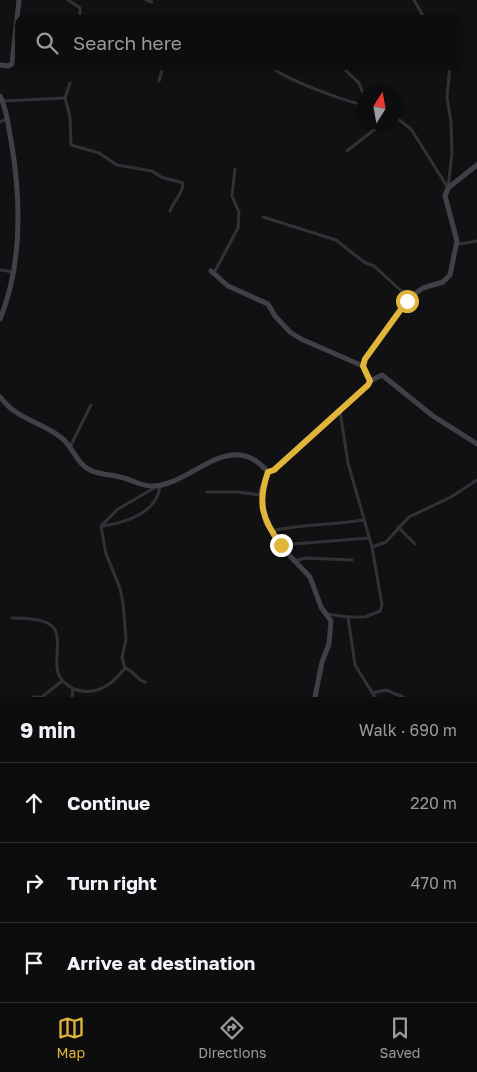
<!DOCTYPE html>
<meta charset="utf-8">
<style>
:root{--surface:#0d0c0e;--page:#161517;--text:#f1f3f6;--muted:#9a9b9e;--line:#2d2c2e;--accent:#e1b539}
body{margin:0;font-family:"Golos Text",sans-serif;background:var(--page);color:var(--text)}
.compass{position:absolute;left:357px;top:85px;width:45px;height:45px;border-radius:50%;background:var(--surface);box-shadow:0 1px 4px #0004;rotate:11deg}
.stop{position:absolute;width:15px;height:15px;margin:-11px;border:4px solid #e1b539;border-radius:50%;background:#fff}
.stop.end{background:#e1b539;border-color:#fff;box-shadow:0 1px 5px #0008}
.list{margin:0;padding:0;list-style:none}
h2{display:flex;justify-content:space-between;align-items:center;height:65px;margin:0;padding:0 20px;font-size:21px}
h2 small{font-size:16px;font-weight:400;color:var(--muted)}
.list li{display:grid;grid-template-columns:32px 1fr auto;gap:15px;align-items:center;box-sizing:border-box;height:80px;padding:0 20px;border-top:1px solid var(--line)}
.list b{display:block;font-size:19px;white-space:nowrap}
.list em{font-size:16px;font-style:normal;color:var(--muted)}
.icon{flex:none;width:28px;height:28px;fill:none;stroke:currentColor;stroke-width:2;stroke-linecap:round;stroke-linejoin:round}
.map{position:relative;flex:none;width:477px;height:697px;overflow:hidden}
.search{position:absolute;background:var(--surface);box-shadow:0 1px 4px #0004;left:15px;right:15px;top:15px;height:55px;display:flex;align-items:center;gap:12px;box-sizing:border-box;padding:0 18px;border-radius:10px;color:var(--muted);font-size:19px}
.sheet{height:305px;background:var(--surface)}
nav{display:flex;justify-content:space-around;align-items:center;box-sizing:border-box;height:70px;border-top:1px solid var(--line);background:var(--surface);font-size:14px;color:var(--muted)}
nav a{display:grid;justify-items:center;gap:2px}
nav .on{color:var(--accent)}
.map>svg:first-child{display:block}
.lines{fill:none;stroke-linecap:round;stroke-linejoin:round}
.street{stroke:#323236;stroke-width:3}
.secondary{stroke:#404146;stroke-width:5}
.route{stroke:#e1b539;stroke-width:6}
</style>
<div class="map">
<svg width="477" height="697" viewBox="0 0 477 697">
<rect width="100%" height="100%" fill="#111012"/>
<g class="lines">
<g class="street">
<polyline points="68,0 80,8 80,19"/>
<polyline points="146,0 152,2"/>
<polyline points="414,0 425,19"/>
<path d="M271,66c9,12 77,36 93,39"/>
<polyline points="341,66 359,83 364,96"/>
<polyline points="159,81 163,66"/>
<path d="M70,83l-5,15 5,19 1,28 28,8 18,12 35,6 9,6 22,6c1,9 -10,19 -13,28"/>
<polyline points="2,101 65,98"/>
<polyline points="394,116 411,129 448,188 452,153 451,122 447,97 450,66"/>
<polyline points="0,122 7,119"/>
<polyline points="347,151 384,122"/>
<polyline points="263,217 336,240 364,262 374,266 409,298"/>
<polyline points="457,242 460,244 477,241"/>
<polyline points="0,270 14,272"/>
<polyline points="214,273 238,228 239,212 232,196 235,169"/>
<polyline points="340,411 348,463 372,547 382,605 380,611 365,617 348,617"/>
<polyline points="70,447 91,405"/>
<polyline points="207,492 237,492 261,495"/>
<path d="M103,526c24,-4 55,-13 57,-41"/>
<polyline points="398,527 415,544"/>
<path d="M271,531c30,-7 62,-6 92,-11"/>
<polyline points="281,545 369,538"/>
<polyline points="372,547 386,542 409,517 451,497 477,480"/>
<polyline points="294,561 306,558 352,560"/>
<polyline points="327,614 348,617 355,665 375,697"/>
<path d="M12,618c11,0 33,0 41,9 9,11 1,32 5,46 3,8 8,12 16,16 22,8 38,-4 51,-21 9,2 11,12 20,14"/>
<polyline points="125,668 122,658 126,639 123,603 120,588 106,554 101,526 118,509 156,487"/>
<polyline points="372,693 386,690 403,697"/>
<polyline points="33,697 40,697"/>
<polyline points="42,697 62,681"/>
<polyline points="72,697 73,689"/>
</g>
<g class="secondary">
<polyline points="0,65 8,66 12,64 19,0"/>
<path d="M0,96c7,13 8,30 11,44 10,59 12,123 -11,179"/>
<polyline points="211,271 228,286 268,304 275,316 290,332 301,339 363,366"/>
<polyline points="370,381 382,375 433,416 477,444"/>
<path d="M0,397c4,4 8,10 13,13 16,12 35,16 50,29 10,9 15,26 27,31 9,5 21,4 30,7 10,2 19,8 29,9 41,3 80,-61 119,-14l-7,19 5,32 23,32 21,22 11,30 10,14 -2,23 -7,18 -7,35"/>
<polyline points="268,472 274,470 368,385 370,381 363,366 365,359 411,296 423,288 443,282 450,275 457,241 445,196 448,188 477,165"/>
</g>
</g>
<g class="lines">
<path class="route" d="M281,545c-19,-26 -24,-42 -13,-73l6,-2 94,-85 2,-4 -7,-15 2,-7 42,-58"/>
</g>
</svg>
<svg class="compass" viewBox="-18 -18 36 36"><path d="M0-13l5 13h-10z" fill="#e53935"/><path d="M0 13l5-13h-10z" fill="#9a9b9e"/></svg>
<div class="stop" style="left:407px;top:301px"></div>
<div class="stop end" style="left:281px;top:545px"></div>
<div class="search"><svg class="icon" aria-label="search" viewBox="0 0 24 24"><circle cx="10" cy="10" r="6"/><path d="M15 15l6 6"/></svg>Search here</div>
</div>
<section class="sheet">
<h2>9 min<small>Walk · 690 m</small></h2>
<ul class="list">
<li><svg class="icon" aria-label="ahead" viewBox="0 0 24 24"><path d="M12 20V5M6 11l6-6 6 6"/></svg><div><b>Continue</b></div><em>220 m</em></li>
<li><svg class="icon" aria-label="right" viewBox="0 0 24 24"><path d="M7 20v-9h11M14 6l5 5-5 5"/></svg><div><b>Turn right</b></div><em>470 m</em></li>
<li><svg class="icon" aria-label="arrive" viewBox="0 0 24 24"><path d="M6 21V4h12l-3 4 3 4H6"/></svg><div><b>Arrive at destination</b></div></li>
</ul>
</section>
<nav>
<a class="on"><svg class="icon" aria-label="map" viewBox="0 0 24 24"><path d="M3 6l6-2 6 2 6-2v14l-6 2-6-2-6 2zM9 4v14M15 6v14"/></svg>Map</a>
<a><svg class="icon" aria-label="directions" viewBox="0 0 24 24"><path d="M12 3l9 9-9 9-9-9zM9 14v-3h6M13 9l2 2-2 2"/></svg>Directions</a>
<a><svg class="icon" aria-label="saved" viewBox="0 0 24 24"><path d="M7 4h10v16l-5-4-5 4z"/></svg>Saved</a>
</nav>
